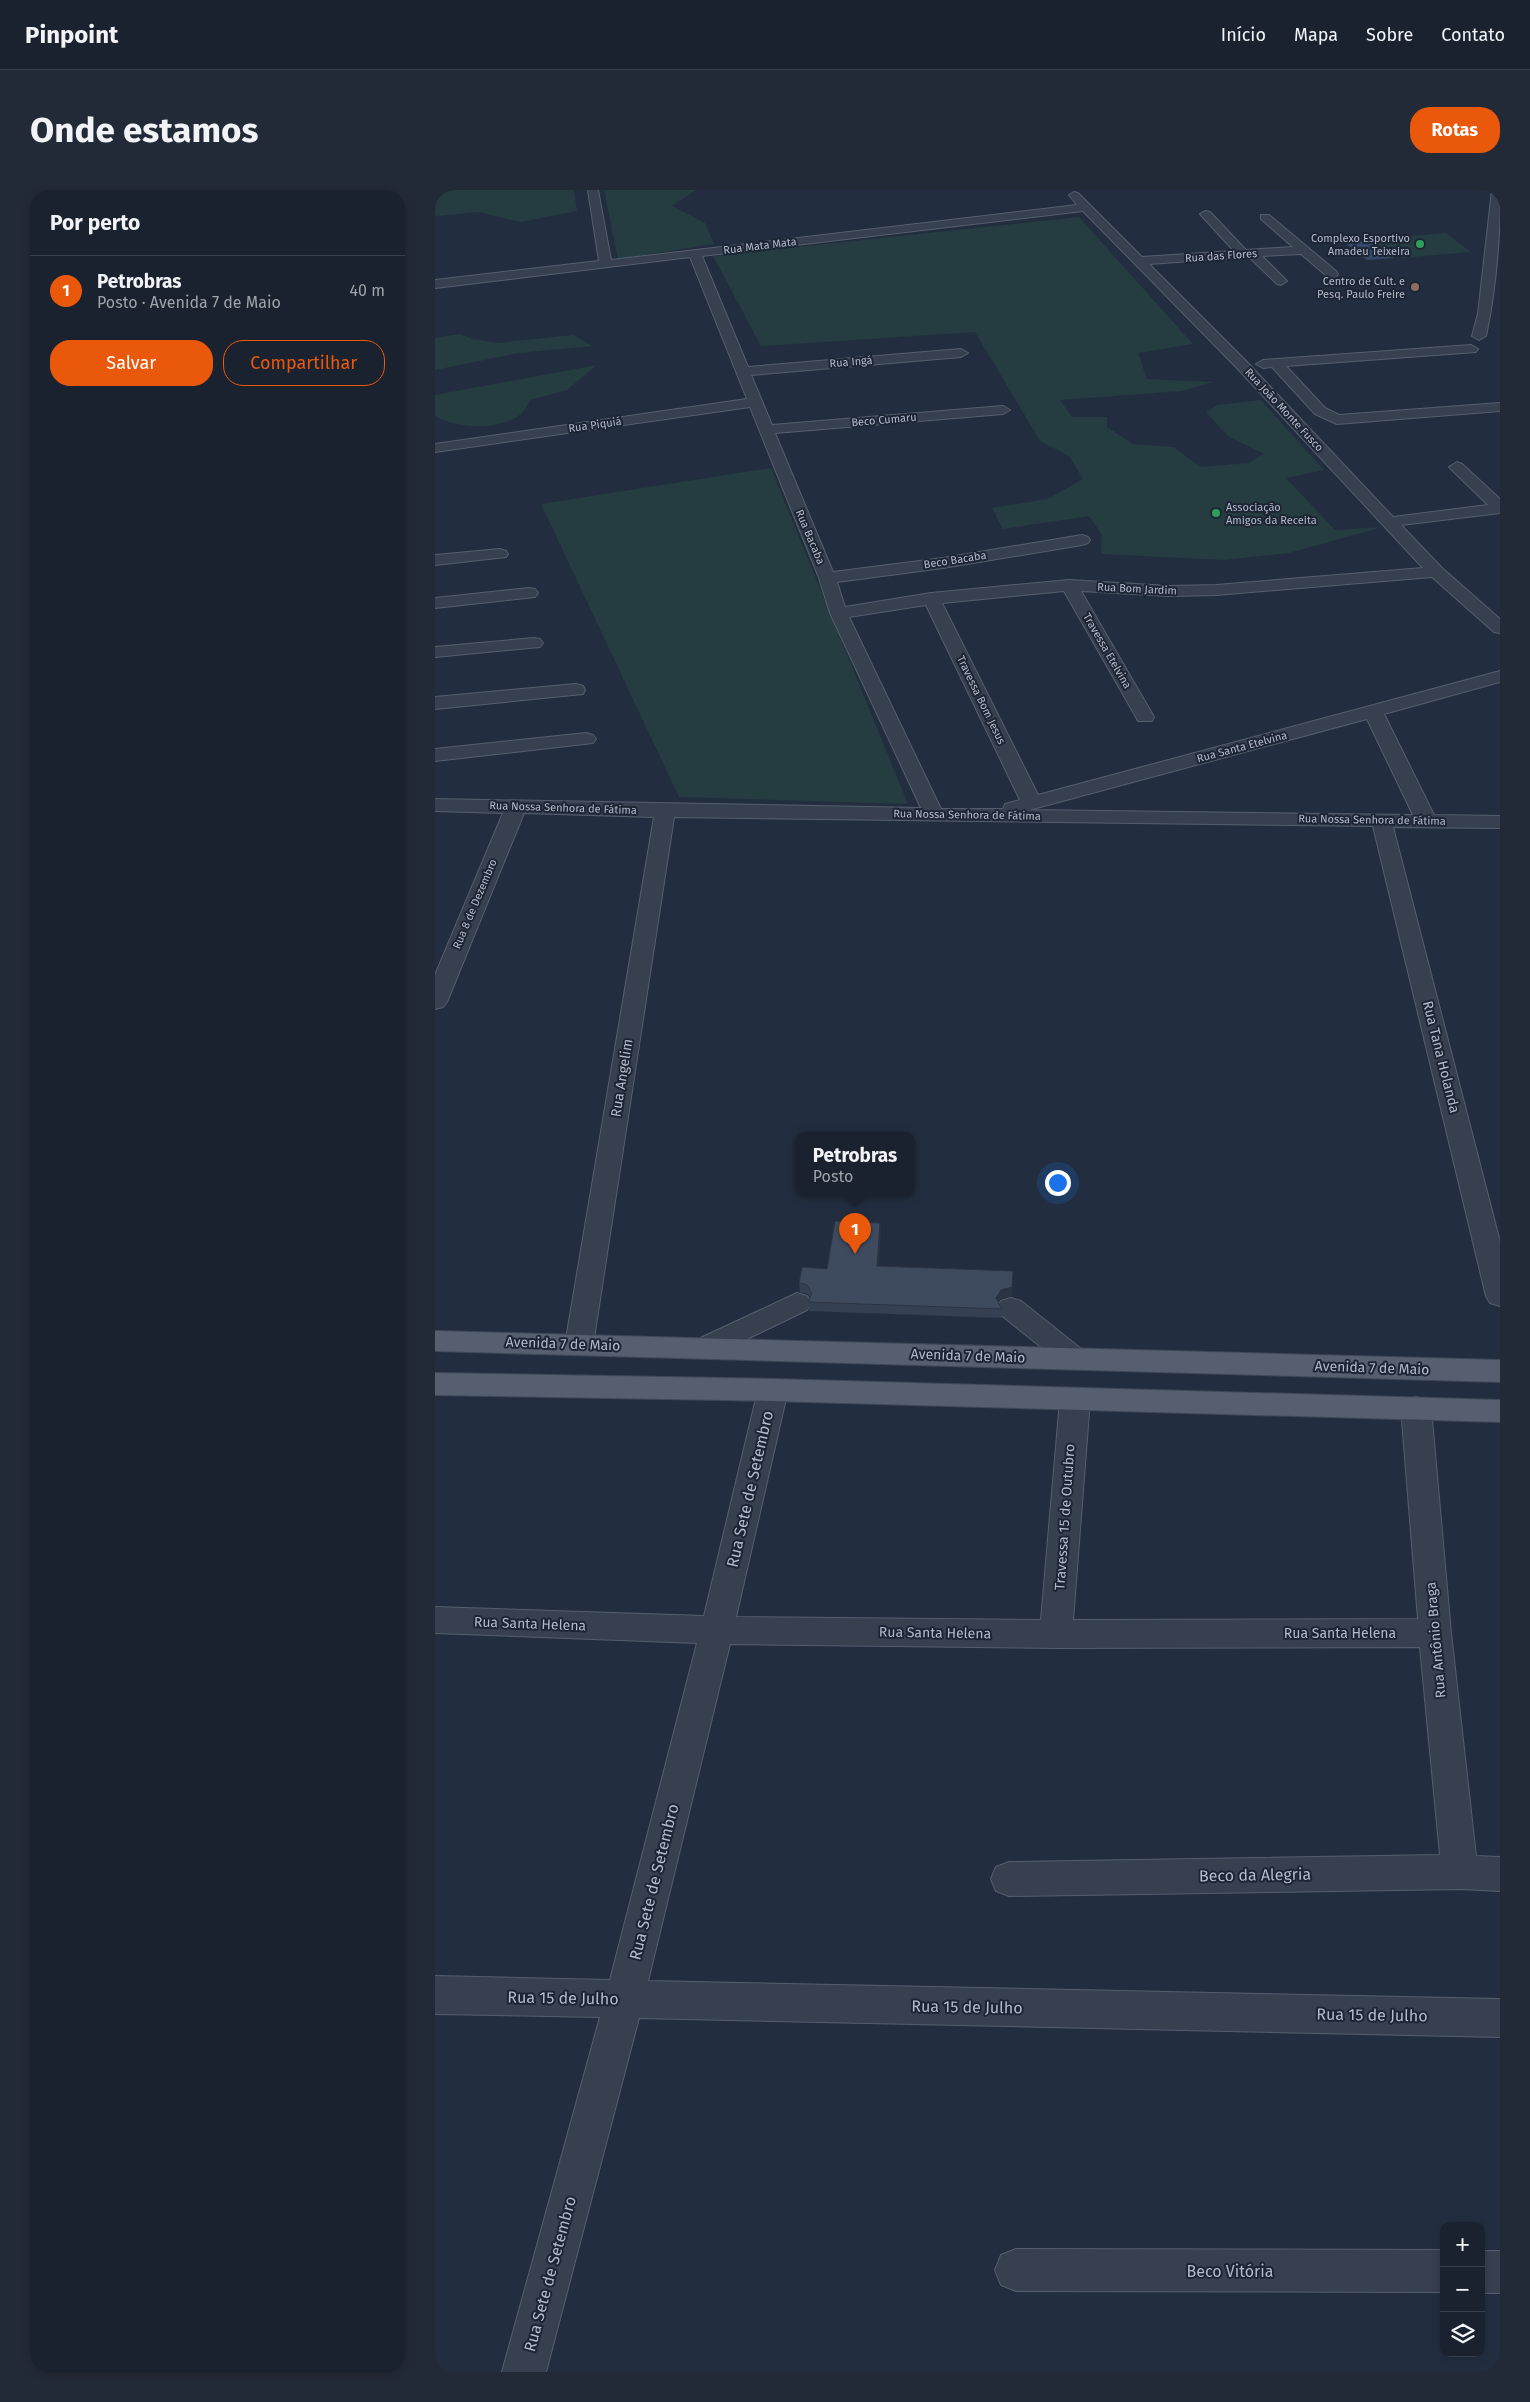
<!DOCTYPE html>
<html lang="pt">
<meta charset="utf-8">
<style>
:root{--surface:#1a222f;--page:#232a37;--text:#f1f3f6;--muted:#9fa4aa;--line:#383f4b;--accent:#ea580c}
body{margin:0;font-family:"Fira Sans",sans-serif;background:var(--page);color:var(--text)}
.controls{position:absolute;right:15px;bottom:15px;display:grid;overflow:hidden;border-radius:10px;box-shadow:0 2px 8px #0003}
.controls button{width:45px;height:45px;display:grid;place-items:center;padding:0;border:0;border-bottom:1px solid var(--line);background:var(--surface);color:var(--text);font:25px sans-serif}
.you{position:absolute;left:622px;top:992px;width:18px;height:18px;margin:-12px;border:4px solid #fff;border-radius:50%;background:#1a73e8;box-shadow:0 0 0 8px #1a73e833}
.badge{display:grid;place-items:center;width:32px;height:32px;border-radius:50%;background:var(--accent);color:#fff;font-size:16px;font-weight:700}
.pin{position:absolute;translate:-50% -41px;filter:drop-shadow(0 1px 2px #0008)}
.pin::after{content:'';position:absolute;top:26px;width:18px;height:15px;background:inherit;clip-path:polygon(0 0,100% 0,50% 100%)}
.popup{position:absolute;left:360px;top:942px;width:120px;height:65px;box-sizing:border-box;display:grid;place-content:center;border-radius:10px;background:var(--surface);filter:drop-shadow(0 1px 4px #0005);font-size:16px;white-space:nowrap;color:var(--muted)}
.popup b{font-size:19px;color:var(--text)}
.popup::after{content:'';position:absolute;left:50%;top:100%;margin-left:-10px;border:10px solid transparent;border-top-color:var(--surface)}
.list{margin:0;padding:0;list-style:none}
h2{display:flex;justify-content:space-between;align-items:center;height:65px;margin:0;padding:0 20px;font-size:21px}
h2 small{font-size:16px;font-weight:400;color:var(--muted)}
.list li{display:grid;grid-template-columns:32px 1fr auto;gap:15px;align-items:center;box-sizing:border-box;height:70px;padding:0 20px;border-top:1px solid var(--line)}
.list b{display:block;font-size:19px;white-space:nowrap}
.list p{margin:0;font-size:16px;white-space:nowrap;color:var(--muted)}
.list em{font-size:16px;font-style:normal;color:var(--muted)}
.actions{display:flex;gap:10px;padding:15px 20px}
.actions a{flex:1;padding:11px 0;border:1px solid var(--accent);border-radius:20px;text-align:center;font-size:18px;color:var(--accent)}
.actions .main{background:var(--accent);color:#fff}
.icon{flex:none;width:28px;height:28px;fill:none;stroke:currentColor;stroke-width:2;stroke-linecap:round;stroke-linejoin:round}
.map{position:relative;flex:none;width:1065px;height:2182px;overflow:hidden;border-radius:20px}
header{display:flex;align-items:center;gap:30px;box-sizing:border-box;height:70px;padding:0 25px;background:var(--surface);border-bottom:1px solid var(--line)}
header strong{font-size:24px}
nav{display:flex;gap:28px;margin-inline-start:auto;font-size:18px}
.intro{display:flex;align-items:center;justify-content:space-between;box-sizing:border-box;height:120px;padding:0 30px}
h1{margin:0;font-size:35px}
.button{padding:12px 22px;border-radius:20px;background:var(--accent);color:#fff;font-size:18px;font-weight:700}
main{display:flex;gap:30px;padding:0 30px}
aside{flex:1;background:var(--surface);border-radius:20px;box-shadow:0 2px 8px #0003}
.map>svg:first-child{display:block}
.green{fill:#253c40}
.water{fill:#354867}
.lines{fill:none;stroke-linecap:round;stroke-linejoin:round}
.minor-casing{stroke:#555e6d;stroke-width:2}
.major-casing{stroke:#404958;stroke-width:2}
.minor{fill:#37404f;fill-rule:evenodd}
.major{fill:#555f6f;fill-rule:evenodd}
.wall{fill:#354052}
.shaded-wall{fill:#2b3442}
.building{fill:#3e4b5f;stroke:#2b3442}
.leisure-dot{fill:#2e9e5b;stroke:#1c2534;stroke-width:2}
.education-dot{fill:#8d6e63;stroke:#1c2534;stroke-width:2}
.labels{text-anchor:middle;dominant-baseline:central;stroke-width:4;stroke-linejoin:round;paint-order:stroke}
.far-poi-label{font-size:11px;fill:#b3bbca;stroke:#1c2534;text-anchor:end}
.far-street-label{font-size:11px;fill:#b3bbca;stroke:#1c2534}
.street-label{font-size:14px;fill:#b3bbca;stroke:#1c2534}
.near-street-label{font-size:16px;fill:#b3bbca;stroke:#1c2534}
</style>
<header>
<strong>Pinpoint</strong>
<nav><a>Início</a><a>Mapa</a><a>Sobre</a><a>Contato</a></nav>
</header>
<div class="intro"><h1>Onde estamos</h1><a class="button">Rotas</a></div>
<main>
<aside>
<h2>Por perto<small></small></h2>
<ul class="list">
<li><span class="badge">1</span><div><b>Petrobras</b><p>Posto · Avenida 7 de Maio</p></div><em>40 m</em></li>
</ul>
<div class="actions"><a class="main">Salvar</a><a>Compartilhar</a></div>
</aside>
<div class="map">
<svg width="1065" height="2182" viewBox="0 0 1065 2182">
<rect width="100%" height="100%" fill="#222e3f"/>
<g class="green">
<polygon points="0,0 139,0 142,21 86,32 44,22 0,26"/>
<polygon points="169,0 261,0 237,16 270,33 279,54 183,69"/>
<polygon points="644,27 758,154 703,163 712,189 778,192 747,201 625,210 637,227 672,227 672,237 698,254 739,257 765,277 814,273 829,264 793,246 771,222 782,215 826,210 889,280 851,288 900,340 947,337 854,363 789,370 666,364 667,345 654,326 568,339 557,318 613,309 648,289 634,266 605,251 540,142 326,156 278,66"/>
<polygon points="1011,43 1036,62 966,68 948,59 939,49"/>
<polygon points="25,144 37,149 62,153 138,145 158,156 83,163 0,180 0,148"/>
<path d="M162,175l-30,25 -36,10c-3,4 -6,10 -9,13 -20,18 -66,16 -87,3v-21z"/>
<polygon points="336,278 473,614 244,607 106,314"/>
</g>
<polygon class="water" points="934,51 959,68 932,70 910,53"/>
<g class="lines">
<defs>
<g id="minor">
<path d="M153,0h10l13,70 466,-55 -8,-10 5,-3 4,1 64,64 92,-6 -34,-37 6,-3 4,1 36,38 47,-3 -32,-28v-4h8l67,56 2,3 -2,3h-8l-27,-23 -39,2 25,25 -6,4 -4,-1 -28,-27 -100,7 98,98 146,155 95,-12 -36,-35 -3,-3 8,-5 5,2 38,35v14l-99,12 41,43 58,51v14l-6,-1 -62,-55 -216,18 -47,1 -88,-5 73,126 -2,4h-14l-2,-4 -72,-126 -122,12 96,192 462,-124v11l-116,32 50,101 66,1v12l-107,-1 107,415v64l-10,-3 -4,-7 -113,-470 -699,-9 -81,528 -4,7 -10,3 -10,-3 -4,-7 89,-528 -130,-4 -77,189 -4,5 -8,2v-34l68,-162 -68,-2v-12l486,9 -91,-195 -11,-35 -69,-171 -315,45v-8l312,-45 -57,-142 -255,31v-8l164,-19zM648,21l154,157 186,200 -207,17 -47,1 -100,-6 -138,13 -86,14 -8,-25 106,-14 139,-23 6,-2 2,-3 -2,-3 -6,-2 -139,23 -110,14 -58,-139 228,-19 7,-4 -7,-4 -231,19 -21,-50 210,-18 7,-4 -7,-4 -213,18 -46,-111zM491,415l94,195 -15,4 -2,5h-62l-92,-192zM932,529l46,96 -384,-5z"/>
<path d="M1057,0h8c0,48 -4,99 -14,146l-7,4 -7,-4 6,-22z"/>
<polygon points="1036,155 1043,159 1041,162 851,176 890,218 904,225 1065,213 1065,221 902,234 880,224 837,177 828,178 821,174 828,170"/>
<polygon points="65,359 71,361 73,364 71,367 0,375 0,365"/>
<polygon points="94,398 100,399 103,403 100,407 0,418 0,408"/>
<polygon points="99,448 105,449 108,453 105,457 0,467 0,457"/>
<polygon points="141,494 148,496 150,500 148,504 0,519 0,507"/>
<polygon points="151,543 158,545 161,549 158,553 0,571 0,559"/>
<polygon points="362,1103 372,1106 376,1113 372,1120 279,1165 269,1168 259,1165 255,1158 259,1151"/>
<polygon points="576,1108 586,1111 650,1162 654,1169 650,1176 640,1179 630,1176 566,1125 562,1118 566,1111"/>
<polygon points="338,1189 348,1192 353,1200 301,1427 606,1430 625,1210 630,1202 640,1199 650,1202 655,1210 638,1430 983,1429 966,1218 971,1210 981,1207 991,1210 996,1218 1016,1443 1041,1666 1065,1667 1065,1701 1025,1699 574,1706 561,1701 556,1689 561,1677 574,1672 1005,1665 985,1457 621,1458 295,1454 213,1791 1065,1809 1065,1847 204,1828 111,2182 67,2182 165,1827 0,1824 0,1786 175,1790 262,1453 0,1443 0,1417 269,1426 323,1200 328,1192"/>
<polygon points="581,2059 1009,2060 1009,2102 581,2101 566,2095 560,2080 566,2065"/>
<rect x="1046" y="2061" width="19" height="42"/>
</g>
<g id="major">
<polygon points="0,1141 1065,1170 1065,1192 0,1161"/>
<polygon points="0,1183 338,1189 1065,1210 1065,1232 338,1211 0,1205"/>
</g>
</defs>
<use href="#minor" class="minor-casing"/>
<use href="#major" class="major-casing"/>
<use href="#minor" class="minor"/>
<use href="#major" class="major"/>
</g>
<polygon class="wall" points="445,1033 446,1042 443,1076 577,1106 565,1109 563,1113 567,1119 567,1128 374,1121 373,1112 375,1108 373,1104 365,1102 364,1093 392,1079"/>
<g class="shaded-wall">
<polygon points="445,1033 446,1042 442,1085 442,1076"/>
<polygon points="578,1081 577,1106 565,1109 560,1117 561,1108"/>
</g>
<polygon class="building" points="400,1031 445,1033 442,1076 578,1081 577,1097 566,1100 561,1108 567,1119 373,1112 377,1103 372,1095 364,1093 367,1077 392,1079"/>
<g class="leisure-dot">
<circle cx="985" cy="54" r="5"/>
<circle cx="781" cy="323" r="5"/>
</g>
<circle class="education-dot" cx="980" cy="97" r="5"/>
<g class="labels">
<g class="far-poi-label">
<text x="975" y="48">Complexo Esportivo<tspan x="975" dy="13">Amadeu Teixeira</tspan></text>
<text x="970" y="91">Centro de Cult. e<tspan x="970" dy="13">Pesq. Paulo Freire</tspan></text>
<text x="791" y="317" text-anchor="start">Associação<tspan x="791" dy="13">Amigos da Receita</tspan></text>
</g>
<g class="far-street-label">
<text transform="translate(325 56) rotate(-7)">Rua Mata Mata</text>
<text transform="translate(786 66) rotate(-4)">Rua das Flores</text>
<text transform="translate(416 172) rotate(-5)">Rua Ingá</text>
<text transform="translate(849 220) rotate(47)">Rua João Monte Fusco</text>
<text transform="translate(449 230) rotate(-5)">Beco Cumaru</text>
<text transform="translate(160 235) rotate(-8)">Rua Piquiá</text>
<text transform="translate(375 347) rotate(67)">Rua Bacaba</text>
<text transform="translate(520 370) rotate(-9)">Beco Bacaba</text>
<text transform="translate(702 399) rotate(3)">Rua Bom Jardim</text>
<text transform="translate(672 461) rotate(60)">Travessa Etelvina</text>
<text transform="translate(546 510) rotate(64)">Travessa Bom Jesus</text>
<text transform="translate(807 557) rotate(-15)">Rua Santa Etelvina</text>
<text transform="translate(128 618) rotate(2)">Rua Nossa Senhora de Fátima</text>
<text transform="translate(532 625) rotate(1)">Rua Nossa Senhora de Fátima</text>
<text transform="translate(937 630) rotate(1)">Rua Nossa Senhora de Fátima</text>
<text transform="translate(40 714) rotate(-67)">Rua 8 de Dezembro</text>
</g>
<g class="street-label">
<text transform="translate(1006 867) rotate(76)">Rua Tana Holanda</text>
<text transform="translate(187 888) rotate(-81)">Rua Angelim</text>
<text transform="translate(128 1154) rotate(2)">Avenida 7 de Maio</text>
<text transform="translate(533 1166) rotate(2)">Avenida 7 de Maio</text>
<text transform="translate(937 1178) rotate(2)">Avenida 7 de Maio</text>
<text transform="translate(630 1327) rotate(-86)">Travessa 15 de Outubro</text>
<text transform="translate(95 1434) rotate(2)">Rua Santa Helena</text>
<text transform="translate(500 1443) rotate(1)">Rua Santa Helena</text>
<text x="905" y="1443">Rua Santa Helena</text>
<text transform="translate(1001 1450) rotate(-95)">Rua Antônio Braga</text>
</g>
<g class="near-street-label">
<text transform="translate(315 1299) rotate(-77)">Rua Sete de Setembro</text>
<text transform="translate(820 1685) rotate(-1)">Beco da Alegria</text>
<text transform="translate(219 1692) rotate(-76)">Rua Sete de Setembro</text>
<text transform="translate(128 1808) rotate(1)">Rua 15 de Julho</text>
<text transform="translate(532 1817) rotate(1)">Rua 15 de Julho</text>
<text transform="translate(937 1825) rotate(1)">Rua 15 de Julho</text>
<text x="795" y="2081">Beco Vitória</text>
<text transform="translate(115 2084) rotate(-75)">Rua Sete de Setembro</text>
</g>
</g>
</svg>
<div class="controls">
<button>+</button>
<button>−</button>
<button><svg class="icon" aria-label="layers" viewBox="0 0 24 24"><path d="M12 4l9 5-9 5-9-5zM3 14l9 5 9-5"/></svg></button>
</div>
<div class="you"></div>
<div class="pin badge" style="left:420px;top:1064px">1</div>
<div class="popup"><b>Petrobras</b>Posto</div>
</div>
</main>
